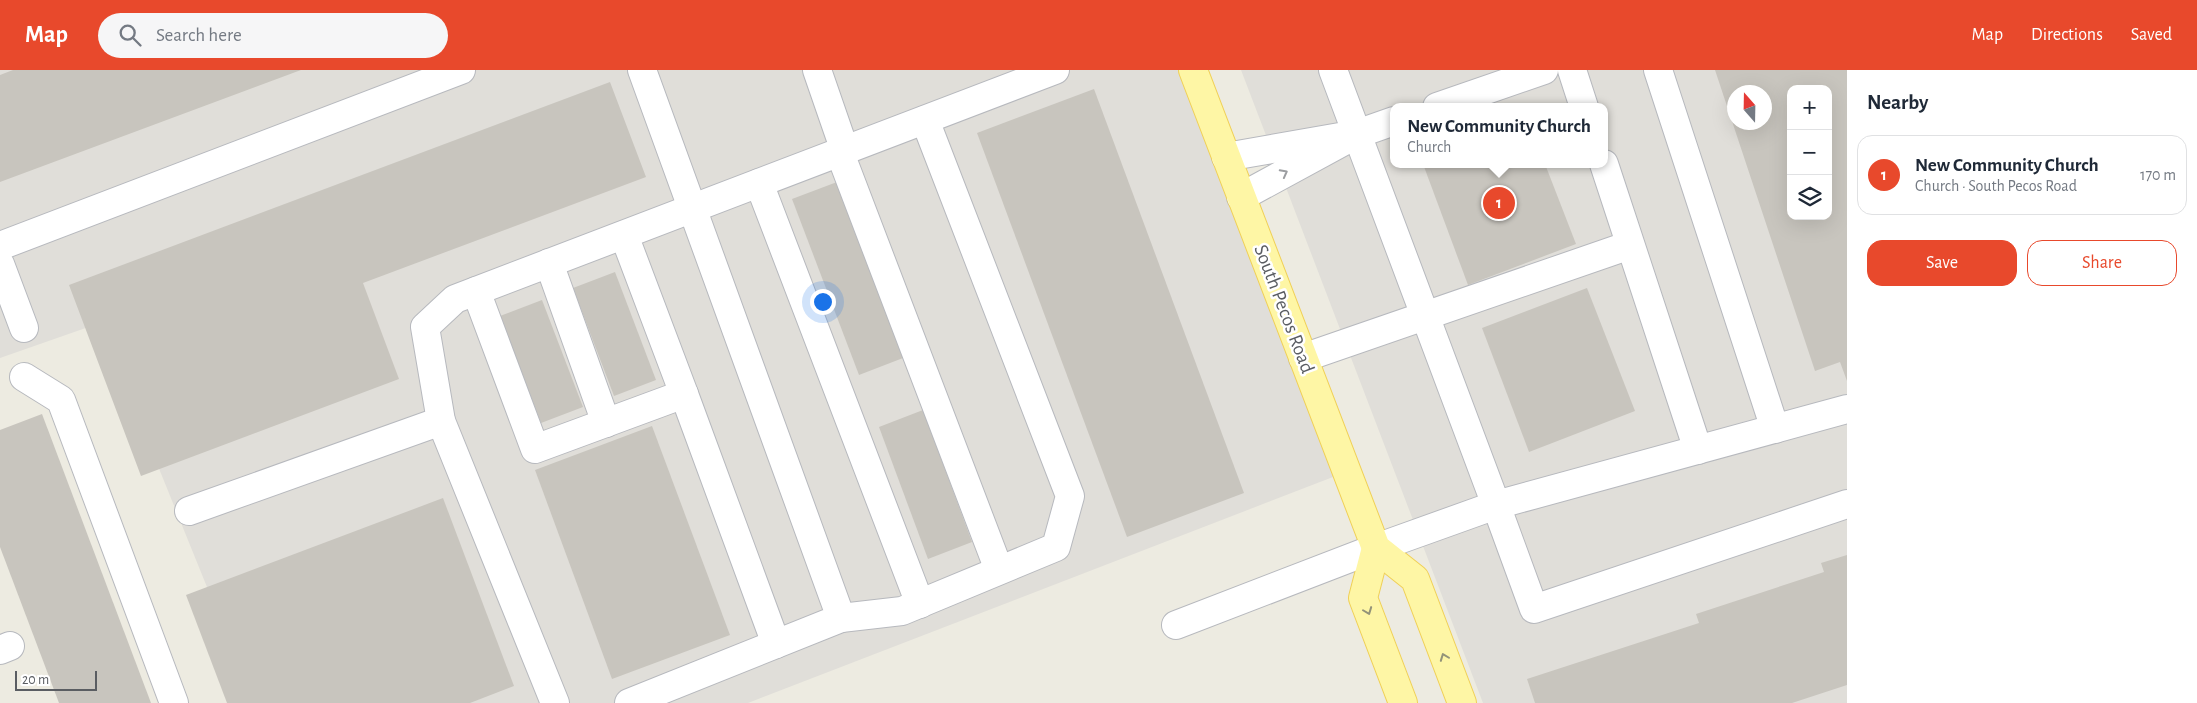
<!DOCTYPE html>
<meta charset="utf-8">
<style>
:root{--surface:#fff;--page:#f6f6f7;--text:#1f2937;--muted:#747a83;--line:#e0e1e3;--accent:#e8492c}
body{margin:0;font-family:"Alegreya Sans",sans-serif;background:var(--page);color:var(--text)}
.controls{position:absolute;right:15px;top:15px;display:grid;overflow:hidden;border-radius:10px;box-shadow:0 5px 20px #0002}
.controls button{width:45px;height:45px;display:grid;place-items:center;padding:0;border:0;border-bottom:1px solid var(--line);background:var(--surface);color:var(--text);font:25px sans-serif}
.compass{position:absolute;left:1727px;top:15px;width:45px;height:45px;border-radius:50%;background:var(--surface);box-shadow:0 5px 20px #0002;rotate:340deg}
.scale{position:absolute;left:15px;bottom:12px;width:82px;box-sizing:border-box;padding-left:5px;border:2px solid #5a5d62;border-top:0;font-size:14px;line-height:18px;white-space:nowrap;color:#5a5d62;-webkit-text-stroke:4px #fff;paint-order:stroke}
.you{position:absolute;left:822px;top:231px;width:18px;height:18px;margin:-12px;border:4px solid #fff;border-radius:50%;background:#1a73e8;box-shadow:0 0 0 8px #1a73e833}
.badge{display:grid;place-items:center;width:32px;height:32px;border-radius:50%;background:var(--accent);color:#fff;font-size:16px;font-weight:700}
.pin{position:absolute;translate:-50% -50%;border:2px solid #fff;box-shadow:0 1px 5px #0006}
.popup{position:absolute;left:1390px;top:33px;width:218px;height:65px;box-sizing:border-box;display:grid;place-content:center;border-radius:10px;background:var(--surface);filter:drop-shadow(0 1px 4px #0005);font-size:16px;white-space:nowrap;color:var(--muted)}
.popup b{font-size:19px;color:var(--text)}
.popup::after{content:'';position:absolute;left:50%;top:100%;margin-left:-10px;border:10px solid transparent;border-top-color:var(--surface)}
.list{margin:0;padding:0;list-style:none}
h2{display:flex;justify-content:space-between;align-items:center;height:65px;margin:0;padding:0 20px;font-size:21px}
h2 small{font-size:16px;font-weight:400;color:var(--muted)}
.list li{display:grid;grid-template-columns:32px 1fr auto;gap:15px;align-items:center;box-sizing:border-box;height:80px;margin:0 10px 10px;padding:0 10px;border:1px solid var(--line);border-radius:15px}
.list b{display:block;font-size:19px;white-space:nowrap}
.list p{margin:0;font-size:16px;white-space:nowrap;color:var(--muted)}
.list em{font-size:16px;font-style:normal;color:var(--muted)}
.actions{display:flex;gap:10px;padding:15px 20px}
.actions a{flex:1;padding:11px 0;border:1px solid var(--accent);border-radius:15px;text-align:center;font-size:18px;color:var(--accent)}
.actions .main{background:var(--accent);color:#fff}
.icon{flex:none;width:28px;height:28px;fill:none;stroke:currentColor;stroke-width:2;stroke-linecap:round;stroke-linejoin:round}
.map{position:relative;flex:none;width:1847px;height:633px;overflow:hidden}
header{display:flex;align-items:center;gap:30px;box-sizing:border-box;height:70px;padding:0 25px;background:var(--accent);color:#fff}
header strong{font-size:24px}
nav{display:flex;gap:28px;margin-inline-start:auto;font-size:18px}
.search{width:350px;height:45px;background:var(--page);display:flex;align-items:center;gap:12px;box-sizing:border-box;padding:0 18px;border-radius:28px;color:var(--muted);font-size:19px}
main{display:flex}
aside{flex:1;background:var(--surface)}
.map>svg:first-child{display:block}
.industrial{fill:#e0ded9;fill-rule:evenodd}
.building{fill:#c8c5be;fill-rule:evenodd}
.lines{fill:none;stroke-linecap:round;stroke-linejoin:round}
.minor-casing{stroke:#b7b9be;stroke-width:30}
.major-casing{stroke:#f0d057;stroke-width:30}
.minor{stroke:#fff;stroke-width:28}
.major{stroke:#fef6a5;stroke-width:28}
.oneway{stroke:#9c9ea1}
.oneway2{stroke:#939379}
.labels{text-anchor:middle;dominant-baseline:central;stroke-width:5;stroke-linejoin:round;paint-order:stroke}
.street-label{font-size:20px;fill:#5a5d62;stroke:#fff}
</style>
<header>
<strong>Map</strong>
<div class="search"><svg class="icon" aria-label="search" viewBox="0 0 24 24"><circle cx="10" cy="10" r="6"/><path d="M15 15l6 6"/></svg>Search here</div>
<nav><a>Map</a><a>Directions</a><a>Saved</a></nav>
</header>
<main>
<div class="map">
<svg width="1847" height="633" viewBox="0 0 1847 633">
<rect width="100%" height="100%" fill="#edebe1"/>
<g class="industrial">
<polygon points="0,0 1193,0 1346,402 748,633 254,633 100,253 0,288"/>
<path d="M1241,0h606v633h-364zM1791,19h37v127h-37zM1734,22h30v30h-30zM1394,37h210v57h-210z"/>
</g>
<g class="building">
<polygon points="13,0 301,0 0,112 0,5"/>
<path d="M1715,0h132v311l-7,-19 -25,9zM1791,19h37v127h-37zM1734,22h30v30h-30z"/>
<polygon points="610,12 646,107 363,213 399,309 141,406 69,215"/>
<polygon points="1094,19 1244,423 1127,467 977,63"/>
<polygon points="1423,94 1545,94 1576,174 1468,215"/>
<polygon points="837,112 903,288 859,305 792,129"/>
<polygon points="615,202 656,310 614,326 573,218"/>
<polygon points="1587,218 1635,341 1529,382 1482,258"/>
<polygon points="542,230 583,337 541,353 500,246"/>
<polygon points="923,340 972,472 928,489 879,357"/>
<polygon points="42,344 151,633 59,633 0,477 0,360"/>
<polygon points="652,356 730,565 612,609 535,400"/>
<polygon points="443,428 514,616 470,633 227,633 186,525"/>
<polygon points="1847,485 1847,615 1792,633 1535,633 1527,609 1699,553 1696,544 1824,502 1821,493"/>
</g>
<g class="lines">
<defs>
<g id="minor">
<polyline points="817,0 845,81"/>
<polyline points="1333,0 1496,435 1847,339"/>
<polyline points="1572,0 1584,37"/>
<polyline points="1658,0 1775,359"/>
<polyline points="1437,37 1544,0"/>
<polyline points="1357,64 1394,51"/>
<polyline points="840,83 999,500"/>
<polyline points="1226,87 1357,64 1241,127"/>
<polyline points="1604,94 1698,380"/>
<polyline points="759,113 920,534"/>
<polyline points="0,176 461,0"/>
<polyline points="549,193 606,353"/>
<polyline points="0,194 24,258"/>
<polyline points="476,221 535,379 684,324 624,165"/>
<polyline points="1303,288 1630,175"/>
<polyline points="24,307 61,330 174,633"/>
<polyline points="684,324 776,574"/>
<polyline points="189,441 441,351"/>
<polyline points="841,548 902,541 1056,477 1070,426 925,50"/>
<polyline points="1176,555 1376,478 1496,435 1534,539 1847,434"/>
<polyline points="0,580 10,576"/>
<polyline points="555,633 441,351 425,257 455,229 1055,0"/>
<polyline points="629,633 841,548 642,0"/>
</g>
<g id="major">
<polyline points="1193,0 1376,478 1415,509 1462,633"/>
<polyline points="1376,478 1363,528 1403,633"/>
</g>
</defs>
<use href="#minor" class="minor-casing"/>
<use href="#major" class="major-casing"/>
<use href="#minor" class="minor"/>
<use href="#major" class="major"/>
</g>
<defs><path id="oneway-chevron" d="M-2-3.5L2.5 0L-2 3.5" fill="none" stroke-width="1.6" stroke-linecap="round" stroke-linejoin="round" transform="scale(1.25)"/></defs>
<use class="oneway" href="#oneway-chevron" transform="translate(1284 103) rotate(-28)"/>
<g class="oneway2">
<use href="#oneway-chevron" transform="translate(1368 541) rotate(69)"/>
<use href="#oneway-chevron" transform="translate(1444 587) rotate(-111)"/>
</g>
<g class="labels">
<g class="street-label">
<text transform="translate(1284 239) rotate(69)">South Pecos Road</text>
</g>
</g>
</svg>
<div class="controls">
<button>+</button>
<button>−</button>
<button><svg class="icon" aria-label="layers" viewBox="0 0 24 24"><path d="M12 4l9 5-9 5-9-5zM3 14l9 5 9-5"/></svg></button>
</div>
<svg class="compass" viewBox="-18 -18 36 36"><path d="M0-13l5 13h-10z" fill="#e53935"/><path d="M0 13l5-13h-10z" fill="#747a83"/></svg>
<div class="scale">20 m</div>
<div class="you"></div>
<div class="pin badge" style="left:1499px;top:133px">1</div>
<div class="popup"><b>New Community Church</b>Church</div>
</div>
<aside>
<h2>Nearby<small></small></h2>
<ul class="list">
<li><span class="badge">1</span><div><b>New Community Church</b><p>Church · South Pecos Road</p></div><em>170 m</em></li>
</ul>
<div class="actions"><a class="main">Save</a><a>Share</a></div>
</aside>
</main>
